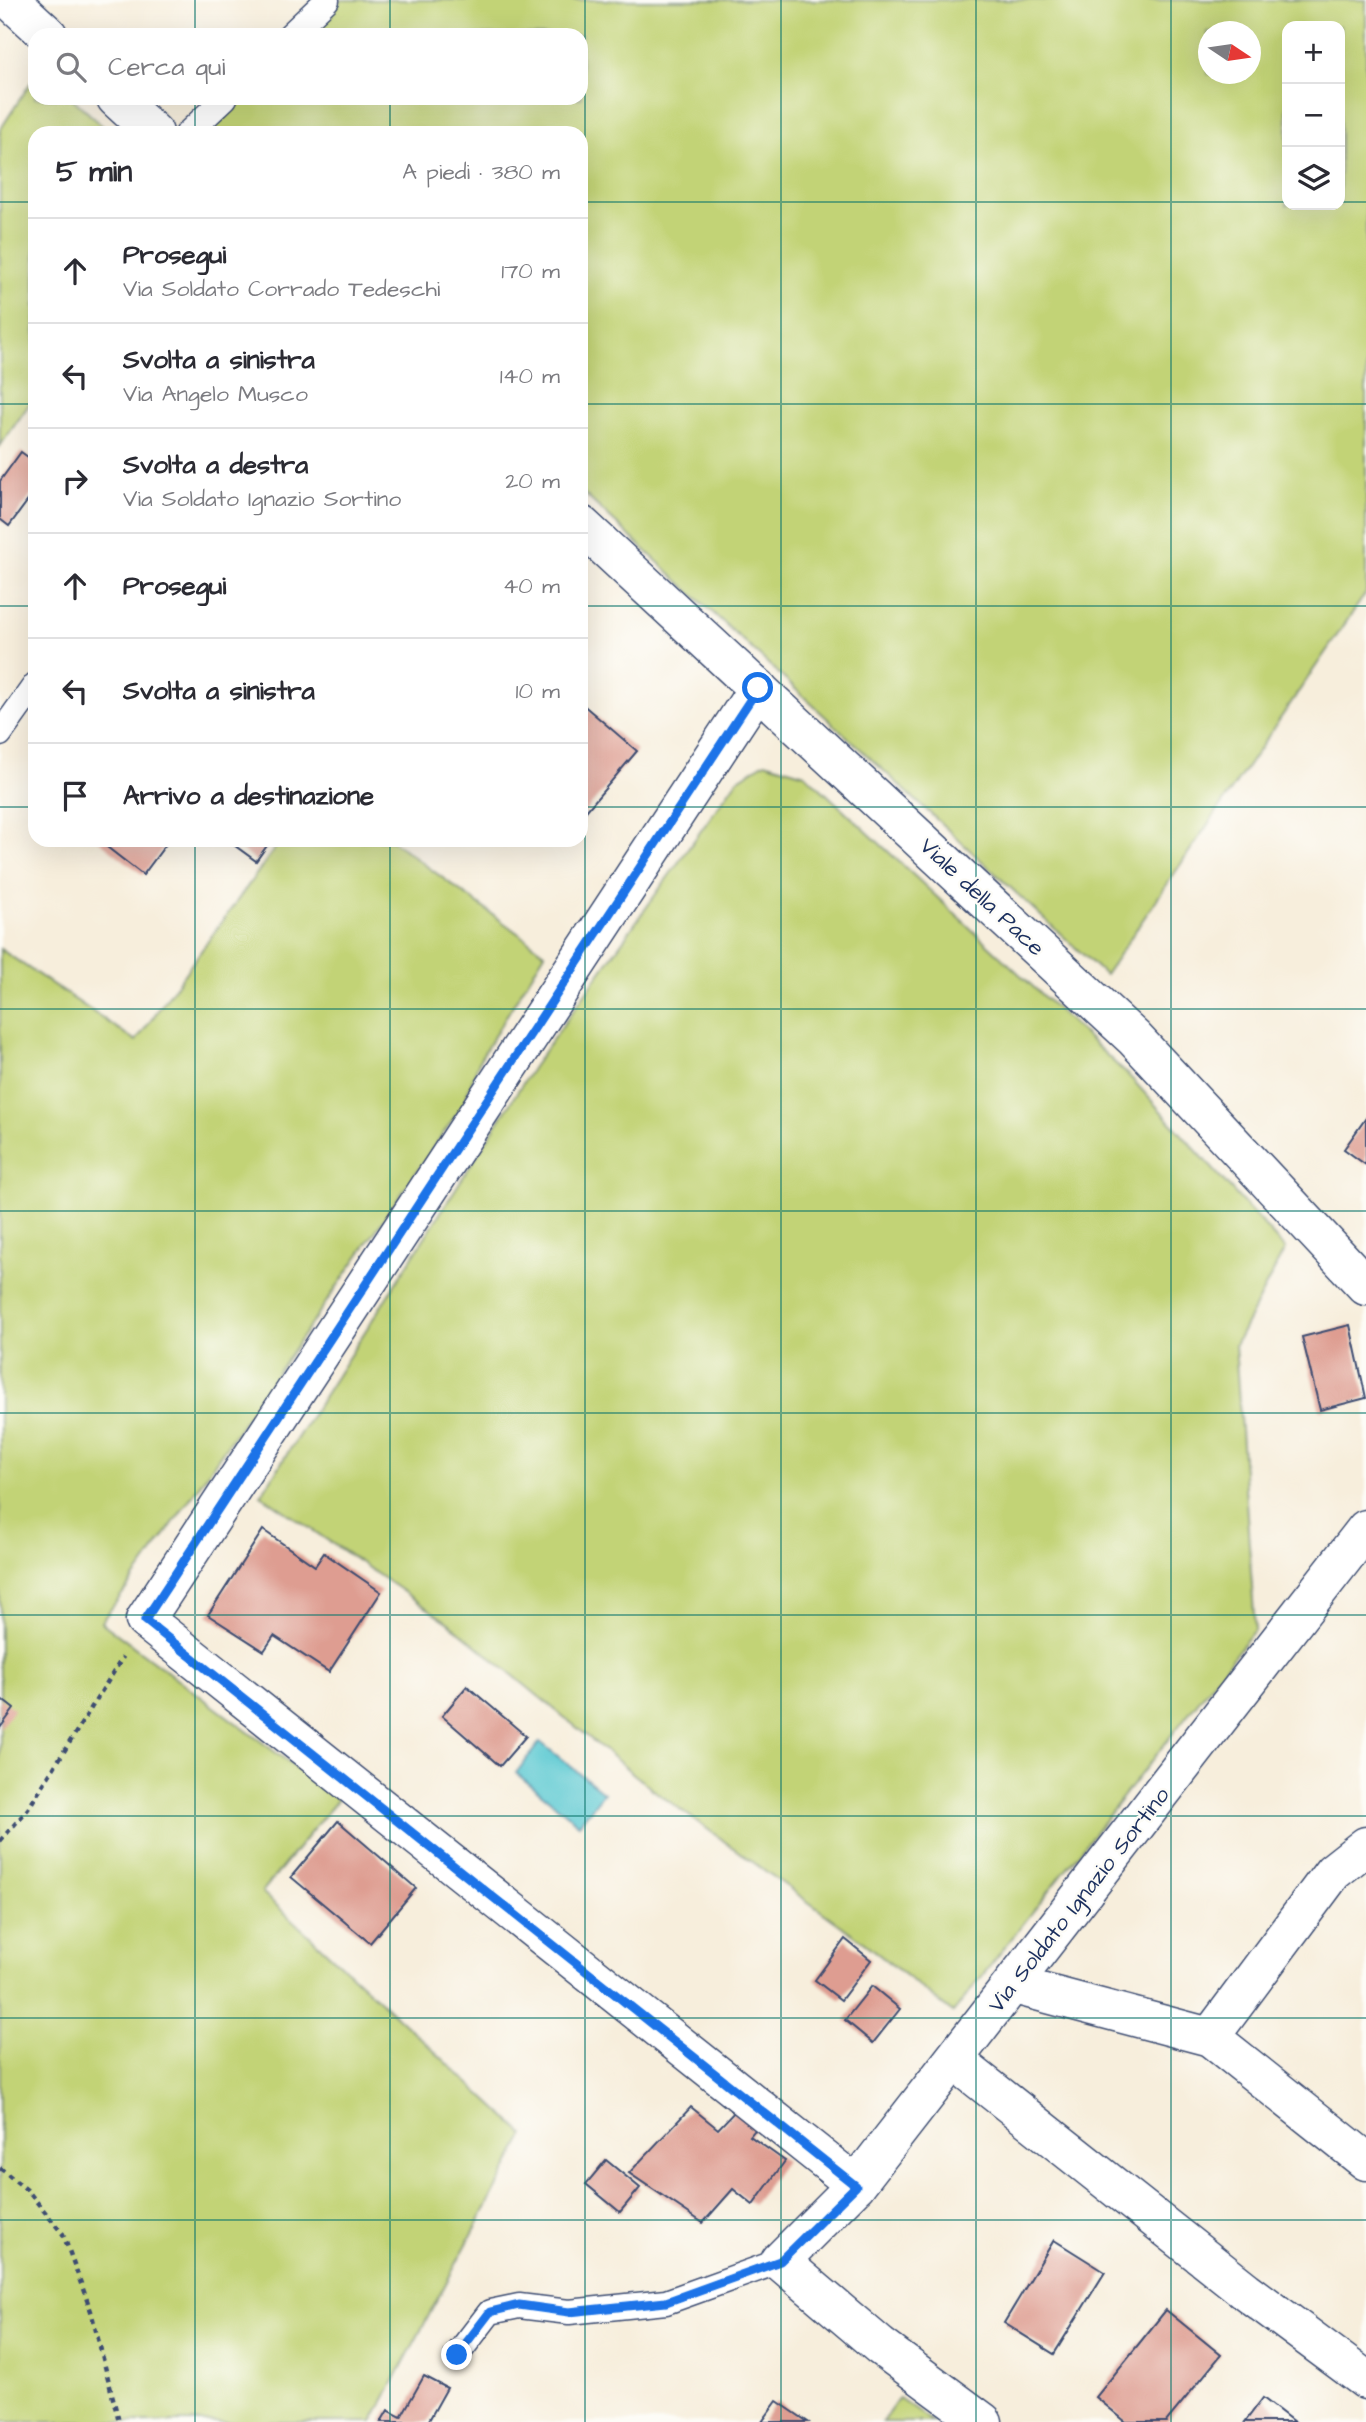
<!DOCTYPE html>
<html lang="it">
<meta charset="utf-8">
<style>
:root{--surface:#fff;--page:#f7f7f7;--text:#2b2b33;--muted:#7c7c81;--line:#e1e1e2}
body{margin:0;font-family:"Architects Daughter",sans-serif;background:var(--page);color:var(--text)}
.controls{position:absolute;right:21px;top:21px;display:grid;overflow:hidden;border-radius:14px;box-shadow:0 7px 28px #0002}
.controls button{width:63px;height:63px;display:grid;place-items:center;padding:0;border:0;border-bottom:2px solid var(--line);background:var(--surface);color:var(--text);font:35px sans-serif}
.compass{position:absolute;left:1198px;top:21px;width:63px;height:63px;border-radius:50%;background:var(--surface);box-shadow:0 7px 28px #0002;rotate:103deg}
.stop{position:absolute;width:21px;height:21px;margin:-16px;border:5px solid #1a73e8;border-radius:50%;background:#fff}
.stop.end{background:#1a73e8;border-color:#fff;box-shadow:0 2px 7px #0008}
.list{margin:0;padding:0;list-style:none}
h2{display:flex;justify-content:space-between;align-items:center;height:91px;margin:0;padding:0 28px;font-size:30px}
h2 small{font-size:23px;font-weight:400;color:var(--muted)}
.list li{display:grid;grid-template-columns:46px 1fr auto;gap:21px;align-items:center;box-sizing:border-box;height:105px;padding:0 28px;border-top:2px solid var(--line)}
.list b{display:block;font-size:26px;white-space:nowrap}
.list p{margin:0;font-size:23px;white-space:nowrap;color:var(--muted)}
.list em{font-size:23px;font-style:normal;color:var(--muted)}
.icon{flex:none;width:38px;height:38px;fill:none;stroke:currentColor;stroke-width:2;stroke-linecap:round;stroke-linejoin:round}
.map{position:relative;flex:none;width:1366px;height:2422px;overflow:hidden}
.search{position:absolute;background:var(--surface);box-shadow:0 7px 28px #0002;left:28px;top:28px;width:560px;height:77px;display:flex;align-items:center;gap:18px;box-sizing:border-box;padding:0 24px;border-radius:21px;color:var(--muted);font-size:26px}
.panel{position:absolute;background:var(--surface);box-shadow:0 7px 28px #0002;left:28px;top:126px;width:560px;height:721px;border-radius:21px}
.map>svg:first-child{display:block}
.green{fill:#c2d376;stroke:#6e816a;stroke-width:2;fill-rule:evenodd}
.water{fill:#5cc9d2;stroke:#3c7c98;stroke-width:2}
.building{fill:#de9d91}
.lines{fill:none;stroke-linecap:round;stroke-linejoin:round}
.lane-casing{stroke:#3c4c71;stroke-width:27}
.street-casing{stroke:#3c4c71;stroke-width:41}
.secondary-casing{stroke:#3c4c71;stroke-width:41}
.path{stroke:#3c4c71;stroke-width:4.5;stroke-dasharray:5 5;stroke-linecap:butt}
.lane{stroke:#fff;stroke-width:24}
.street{stroke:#fff;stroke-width:38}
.secondary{stroke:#fff;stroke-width:38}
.route{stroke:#1a73e8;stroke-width:9}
.grid{fill:none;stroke:#0f766e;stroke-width:2;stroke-opacity:0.55}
.labels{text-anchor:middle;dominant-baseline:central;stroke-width:5;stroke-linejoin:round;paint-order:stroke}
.street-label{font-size:23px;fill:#1b2f5e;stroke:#fdfcf7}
</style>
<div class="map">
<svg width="1366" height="2422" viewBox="0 0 1366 2422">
<rect width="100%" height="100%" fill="#fdfcf7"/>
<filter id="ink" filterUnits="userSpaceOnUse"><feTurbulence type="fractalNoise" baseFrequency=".0143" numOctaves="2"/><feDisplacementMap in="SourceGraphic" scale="14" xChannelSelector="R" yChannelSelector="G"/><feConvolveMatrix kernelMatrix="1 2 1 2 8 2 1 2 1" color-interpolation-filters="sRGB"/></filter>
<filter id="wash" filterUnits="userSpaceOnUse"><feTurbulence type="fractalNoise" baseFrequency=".00686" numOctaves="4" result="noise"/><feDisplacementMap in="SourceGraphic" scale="28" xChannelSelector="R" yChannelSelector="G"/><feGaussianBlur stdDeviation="1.57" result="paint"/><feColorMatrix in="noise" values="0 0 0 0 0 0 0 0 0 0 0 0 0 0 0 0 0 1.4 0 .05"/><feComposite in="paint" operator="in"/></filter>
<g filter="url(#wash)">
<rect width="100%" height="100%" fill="#f7eedc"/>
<g class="green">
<path d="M341,0h1025v593l-261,382 -524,-484v-358h-373l35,-35h338v-63h-275zM1287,26h53v179h-53zM1208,32h42v42h-42z"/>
<polygon points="35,76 35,98 72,98 110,133 35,133 35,396 0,446 0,130"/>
<polygon points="765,762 805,774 1132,1079 1285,1249 1235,1345 1255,1629 953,2013 854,1935 652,1789 449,1623 261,1495 533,1067 737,780"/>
<polygon points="281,840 391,840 545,953 480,1059 463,1105 142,1568 101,1622 338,1799 262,1892 525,2135 372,2422 0,2422 0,949 136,1041"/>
<polygon points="899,2398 933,2422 882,2422"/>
</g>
<polygon class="water" points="540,1742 604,1793 579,1824 516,1773"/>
<g id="blocks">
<g class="building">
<polygon points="21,452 35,462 35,491 9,526 0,519 0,481"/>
<polygon points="581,703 637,751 581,817"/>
<polygon points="98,840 169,840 143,875"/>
<polygon points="227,840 271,840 256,861"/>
<polygon points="1366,1118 1366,1165 1344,1149"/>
<polygon points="1350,1325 1366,1398 1320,1410 1302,1337"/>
<polygon points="263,1530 315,1566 324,1553 381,1592 329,1672 274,1636 264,1651 208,1615"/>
<polygon points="467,1686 526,1736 500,1766 442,1716"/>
<polygon points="0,1698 14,1709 0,1728"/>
<polygon points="338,1821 416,1888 370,1943 291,1877"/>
<polygon points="845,1939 871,1960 841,2000 815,1980"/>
<polygon points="872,1986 900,2009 873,2043 845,2020"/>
<polygon points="691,2107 718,2129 737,2109 758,2126 750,2136 785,2161 753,2205 733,2189 703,2223 629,2173"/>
<polygon points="606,2160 640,2188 620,2212 586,2184"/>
<polygon points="1054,2240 1105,2272 1054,2354 1004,2323"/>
<polygon points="1166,2310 1221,2355 1166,2422 1126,2422 1096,2397"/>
<polygon points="424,2376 447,2388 428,2422 381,2422 388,2410 401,2417"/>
<polygon points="1263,2398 1294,2422 1245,2422"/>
<polygon points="777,2401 808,2422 762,2422"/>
</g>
</g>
</g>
<g filter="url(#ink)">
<use href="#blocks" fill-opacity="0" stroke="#3c4c71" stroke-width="2"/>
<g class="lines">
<defs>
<g id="lane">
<polyline points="290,35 327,0"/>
<polyline points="188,133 225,98"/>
<polyline points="0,734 35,685"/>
<polyline points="457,2355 490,2312 519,2306 569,2312 666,2302 780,2261"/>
</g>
<g id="street">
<polyline points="758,688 145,1620 856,2185"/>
<polyline points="1014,1985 1210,2037 1366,2161"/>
<polyline points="1210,2037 1333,1872 1366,1846"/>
<polyline points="954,2060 1246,2291 1366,2380"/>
<polyline points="983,2422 880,2346 780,2261 856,2185 1366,1529"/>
</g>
<g id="secondary">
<polyline points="10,0 48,35"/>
<polyline points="116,98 154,133"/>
<polyline points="581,525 1134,1038 1366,1286"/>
</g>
</defs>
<use href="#lane" class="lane-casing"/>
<use href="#street" class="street-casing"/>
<use href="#secondary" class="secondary-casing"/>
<g class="path">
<polyline points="0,1841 28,1809 123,1657"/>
<polyline points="0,2168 27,2190 63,2234 91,2311 119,2422"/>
</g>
<use href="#lane" class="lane"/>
<use href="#street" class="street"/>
<use href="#secondary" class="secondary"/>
</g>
</g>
<g class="lines" filter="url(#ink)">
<polyline class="route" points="457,2355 490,2312 519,2305 569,2312 666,2302 780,2261 856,2186 145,1620 758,688"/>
</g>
<path class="grid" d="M195,0v35M390,0v35M585,0v2422M781,0v2422M976,0v2422M1171,0v2422M195,98v35M390,98v35M0,202h35M581,202h706M1340,202h26M0,404h35M581,404h785M0,606h35M581,606h785M0,807h35M581,807h785M195,840v1582M390,840v1582M0,1009h1366M0,1211h1366M0,1413h1366M0,1615h1366M0,1816h1366M0,2018h1366M0,2220h1366"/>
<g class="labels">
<g class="street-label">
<text transform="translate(982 897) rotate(43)">Viale della Pace</text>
<text transform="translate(1079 1900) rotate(-52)">Via Soldato Ignazio Sortino</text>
</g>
</g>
</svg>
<div class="controls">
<button>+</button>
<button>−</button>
<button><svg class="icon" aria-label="layers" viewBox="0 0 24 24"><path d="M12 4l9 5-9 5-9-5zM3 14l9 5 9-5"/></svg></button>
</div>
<svg class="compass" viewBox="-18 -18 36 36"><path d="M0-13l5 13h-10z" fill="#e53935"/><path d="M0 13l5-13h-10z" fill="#7c7c81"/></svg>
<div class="stop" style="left:758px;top:688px"></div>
<div class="stop end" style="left:457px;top:2355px"></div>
<div class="search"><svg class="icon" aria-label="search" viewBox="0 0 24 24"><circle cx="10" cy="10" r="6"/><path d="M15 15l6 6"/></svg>Cerca qui</div>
<section class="panel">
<h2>5 min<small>A piedi · 380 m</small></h2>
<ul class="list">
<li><svg class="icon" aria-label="ahead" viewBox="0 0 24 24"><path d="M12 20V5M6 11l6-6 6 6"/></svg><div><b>Prosegui</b><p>Via Soldato Corrado Tedeschi</p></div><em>170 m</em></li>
<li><svg class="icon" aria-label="left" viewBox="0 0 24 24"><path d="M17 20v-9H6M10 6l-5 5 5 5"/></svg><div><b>Svolta a sinistra</b><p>Via Angelo Musco</p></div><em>140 m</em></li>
<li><svg class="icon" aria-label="right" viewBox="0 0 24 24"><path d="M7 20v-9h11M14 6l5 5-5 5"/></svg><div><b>Svolta a destra</b><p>Via Soldato Ignazio Sortino</p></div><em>20 m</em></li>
<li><svg class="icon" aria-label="ahead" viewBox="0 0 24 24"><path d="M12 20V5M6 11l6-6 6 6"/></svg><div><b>Prosegui</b></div><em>40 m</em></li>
<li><svg class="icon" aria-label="left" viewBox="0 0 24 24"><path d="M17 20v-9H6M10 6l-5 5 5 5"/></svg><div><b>Svolta a sinistra</b></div><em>10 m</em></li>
<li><svg class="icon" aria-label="arrive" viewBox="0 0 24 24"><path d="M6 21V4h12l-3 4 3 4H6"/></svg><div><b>Arrivo a destinazione</b></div></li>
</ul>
</section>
</div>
